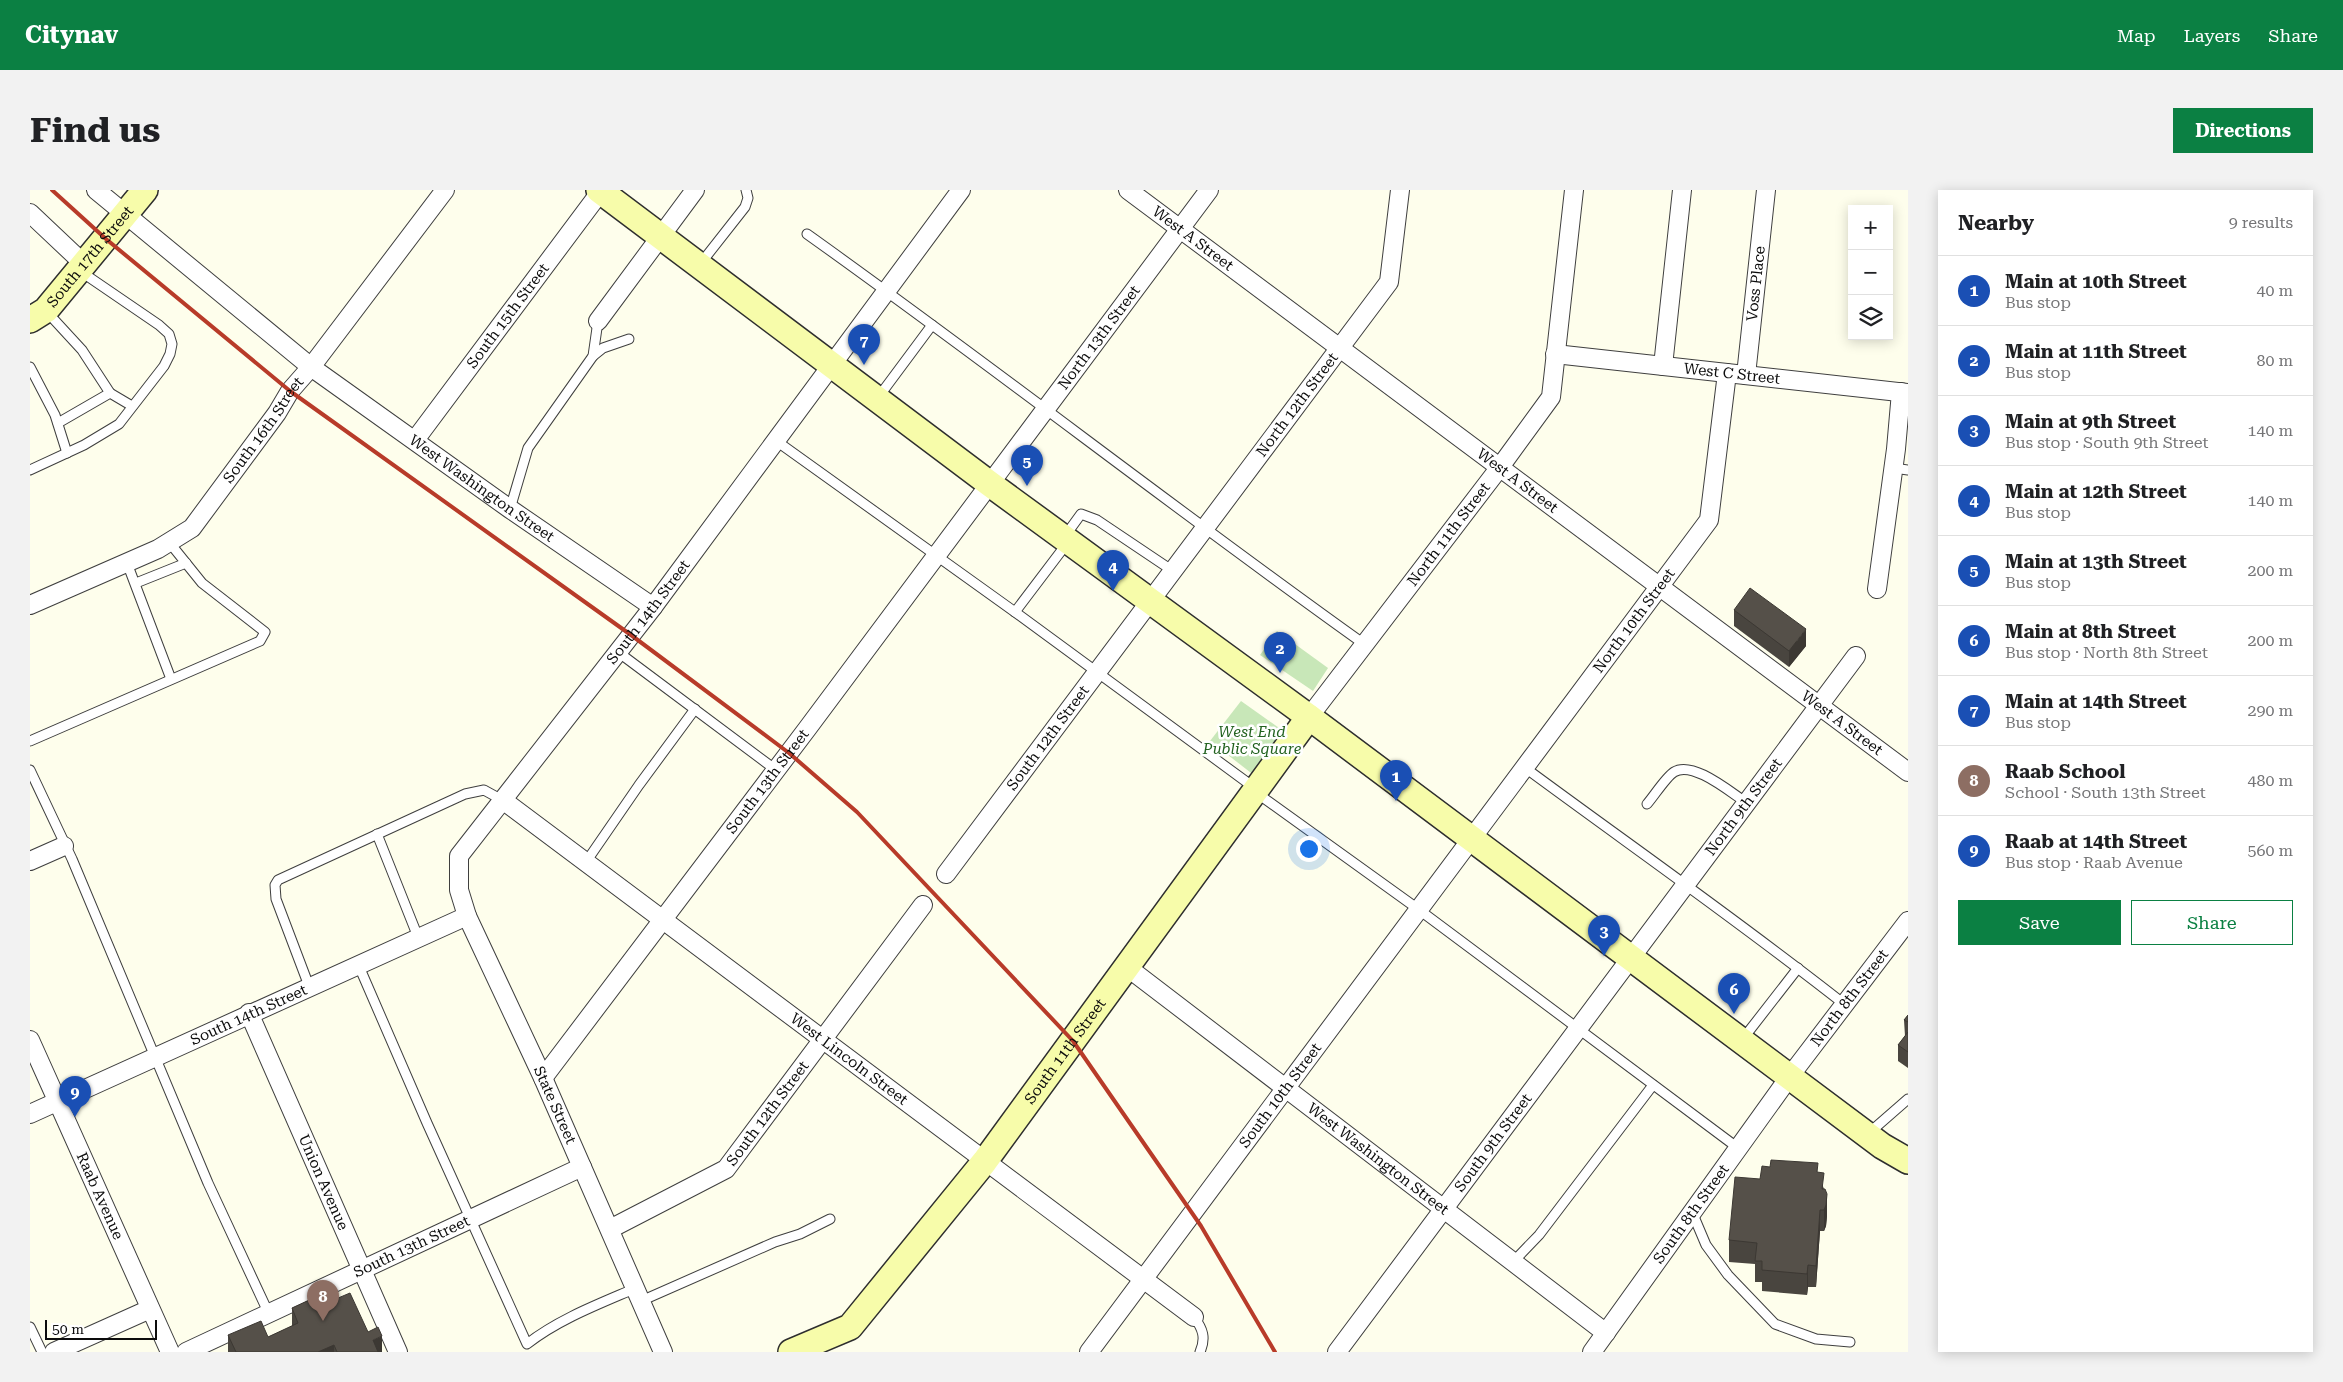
<!DOCTYPE html>
<meta charset="utf-8">
<style>
:root{--surface:#fff;--page:#f2f2f2;--text:#202124;--muted:#757577;--line:#e0e0e0;--accent:#0b8043}
body{margin:0;font-family:"Roboto Serif",serif;background:var(--page);color:var(--text)}
.controls{position:absolute;right:15px;top:15px;display:grid;overflow:hidden;border-radius:0px;box-shadow:0 2px 12px #0003}
.controls button{width:45px;height:45px;display:grid;place-items:center;padding:0;border:0;border-bottom:1px solid var(--line);background:var(--surface);color:var(--text);font:25px sans-serif}
.scale{position:absolute;left:15px;bottom:12px;width:112px;box-sizing:border-box;padding-left:5px;border:2px solid #0c0c0c;border-top:0;font-size:14px;line-height:18px;white-space:nowrap;color:#0c0c0c;-webkit-text-stroke:4px #fff;paint-order:stroke}
.you{position:absolute;left:1278px;top:658px;width:18px;height:18px;margin:-12px;border:4px solid #fff;border-radius:50%;background:#1a73e8;box-shadow:0 0 0 8px #1a73e833}
.badge{display:grid;place-items:center;width:32px;height:32px;border-radius:50%;background:var(--accent);color:#fff;font-size:16px;font-weight:700}
.pin{position:absolute;translate:-50% -41px;filter:drop-shadow(0 1px 2px #0008)}
.pin::after{content:'';position:absolute;top:26px;width:18px;height:15px;background:inherit;clip-path:polygon(0 0,100% 0,50% 100%)}
.list{margin:0;padding:0;list-style:none}
h2{display:flex;justify-content:space-between;align-items:center;height:65px;margin:0;padding:0 20px;font-size:21px}
h2 small{font-size:16px;font-weight:400;color:var(--muted)}
.list li{display:grid;grid-template-columns:32px 1fr auto;gap:15px;align-items:center;box-sizing:border-box;height:70px;padding:0 20px;border-top:1px solid var(--line)}
.list b{display:block;font-size:19px;white-space:nowrap}
.list p{margin:0;font-size:16px;white-space:nowrap;color:var(--muted)}
.list em{font-size:16px;font-style:normal;color:var(--muted)}
.actions{display:flex;gap:10px;padding:15px 20px}
.actions a{flex:1;padding:11px 0;border:1px solid var(--accent);border-radius:0px;text-align:center;font-size:18px;color:var(--accent)}
.actions .main{background:var(--accent);color:#fff}
.icon{flex:none;width:28px;height:28px;fill:none;stroke:currentColor;stroke-width:2;stroke-linecap:round;stroke-linejoin:round}
.map{position:relative;flex:none;width:1878px;height:1162px;overflow:hidden;border-radius:0px}
header{display:flex;align-items:center;gap:30px;box-sizing:border-box;height:70px;padding:0 25px;background:var(--accent);color:#fff}
header strong{font-size:24px}
nav{display:flex;gap:28px;margin-inline-start:auto;font-size:18px}
.intro{display:flex;align-items:center;justify-content:space-between;box-sizing:border-box;height:120px;padding:0 30px}
h1{margin:0;font-size:35px}
.button{padding:12px 22px;border-radius:0px;background:var(--accent);color:#fff;font-size:18px;font-weight:700}
main{display:flex;gap:30px;padding:0 30px}
aside{flex:1;background:var(--surface);border-radius:0px;box-shadow:0 2px 12px #0003}
.map>svg:first-child{display:block}
.green{fill:#c8e7b8}
.lines{fill:none;stroke-linecap:round;stroke-linejoin:round}
.lane-casing{stroke:#3f3f3f;stroke-width:11}
.street-casing{stroke:#3f3f3f;stroke-width:20}
.secondary-casing{stroke:#2e2e2e;stroke-width:28}
.lane{stroke:#fff;stroke-width:9}
.street{stroke:#fff;stroke-width:18}
.secondary{stroke:#f7fcaa;stroke-width:25}
.rail{stroke:#b83b29;stroke-width:4}
.wall{fill:#49453f}
.shaded-wall{fill:#3c3833}
.building{fill:#555049;stroke:#3c3833}
.labels{text-anchor:middle;dominant-baseline:central;stroke-width:5;stroke-linejoin:round;paint-order:stroke}
.street-label{font-size:15px;fill:#0c0c0c;stroke:#fff}
.park-label{font-size:15px;font-style:italic;fill:#22621f;stroke:#fff}
</style>
<header>
<strong>Citynav</strong>
<nav><a>Map</a><a>Layers</a><a>Share</a></nav>
</header>
<div class="intro"><h1>Find us</h1><a class="button">Directions</a></div>
<main>
<div class="map">
<svg width="1878" height="1162" viewBox="0 0 1878 1162">
<rect width="100%" height="100%" fill="#fefeec"/>
<g class="green">
<polygon points="1247,441 1298,478 1283,501 1230,465"/>
<polygon points="1211,511 1262,547 1225,586 1180,551"/>
</g>
<g class="lines">
<defs>
<g id="lane">
<path d="M777,44c188,134 369,276 557,410"/>
<polyline points="671,73 715,17 718,8 716,0"/>
<polyline points="17,122 52,160 80,203"/>
<polyline points="563,166 573,158 599,149"/>
<polyline points="0,177 25,225 37,263"/>
<polyline points="847,209 902,135"/>
<polyline points="28,233 80,203 102,216"/>
<polyline points="745,250 985,422 1218,593 1224,601 1388,719 1708,958"/>
<polyline points="1864,278 1878,280"/>
<polyline points="0,280 54,255 89,234 134,176 140,164 142,154 139,144 129,135 50,81"/>
<polyline points="480,319 498,258 563,166 568,131"/>
<polyline points="1035,346 1051,324 1067,330 1143,381"/>
<polyline points="97,373 141,489"/>
<polyline points="106,393 156,373"/>
<polyline points="985,422 1038,352"/>
<polyline points="588,462 746,580"/>
<polyline points="0,551 230,451 235,442 172,393 139,352"/>
<path d="M1494,577c107,79 216,155 320,237"/>
<polyline points="0,580 42,669 178,993 239,1124"/>
<path d="M1617,614c7,-8 19,-27 27,-32 19,-12 57,21 73,31"/>
<polyline points="347,644 388,747"/>
<polyline points="556,672 609,595 665,519"/>
<path d="M328,774l69,159 100,221c32,-25 72,-40 109,-56"/>
<polyline points="279,796 246,709 245,695 248,690 435,604 454,600 474,611"/>
<polyline points="1712,850 1768,778"/>
<polyline points="1839,943 1878,909"/>
<polyline points="1662,1022 1676,1055 1698,1085 1745,1134 1786,1149 1820,1152"/>
<polyline points="1483,1072 1509,1045 1623,895"/>
<polyline points="611,1111 745,1052 770,1044 800,1029"/>
<path d="M1164,1127c9,12 12,21 6,35"/>
<polyline points="0,1137 12,1162"/>
</g>
<g id="street">
<path id="s1" d="M66,0l215,177 199,142 143,98"/>
<path id="s2" d="M1098,0l780,582"/>
<polyline points="0,23 55,75"/>
<polyline points="568,131 665,0"/>
<path id="s3" d="M1525,164l353,39"/>
<polyline points="1633,176 1652,0"/>
<path id="s4" d="M1716,185l20,-185"/>
<path id="s5" d="M385,250l186,-249"/>
<polyline points="1847,399 1866,259 1871,202"/>
<path id="s6" d="M0,415l128,-56 34,-21 85,-115 13,-22 21,-24 134,-177"/>
<path id="s7" d="M1279,527l191,-250 51,-70 23,-207"/>
<path id="s8" d="M474,611l690,516"/>
<polyline points="0,671 34,656"/>
<path id="s9" d="M916,684l443,-592 11,-92"/>
<path id="s10" d="M1097,777l479,366"/>
<path id="s11" d="M219,823l149,339"/>
<path id="s12" d="M0,850l140,312"/>
<path id="s13" d="M513,888l264,-349 402,-539"/>
<path id="s14" d="M0,924l437,-198"/>
<path id="s15" d="M580,1039l116,-60 197,-264"/>
<polyline points="24,1162 120,1119"/>
<path id="s16" d="M156,1162l396,-185"/>
<path id="s17" d="M633,1162l-120,-274 -76,-162 -8,-26v-34l194,-249 308,-417"/>
<path id="s18" d="M1059,1162l620,-832 18,-147"/>
<path id="s19" d="M1307,1162l519,-696"/>
<path id="s20" d="M1562,1162l198,-276 118,-155"/>
</g>
<g id="secondary">
<polyline points="569,0 960,294 1279,527 1852,956 1878,971"/>
<path id="s21" d="M0,130l16,-10 99,-120"/>
<path id="s22" d="M761,1162l59,-25 135,-166 324,-444"/>
</g>
</defs>
<use href="#lane" class="lane-casing"/>
<use href="#street" class="street-casing"/>
<use href="#secondary" class="secondary-casing"/>
<use href="#lane" class="lane"/>
<use href="#street" class="street"/>
<use href="#secondary" class="secondary"/>
<polyline class="rail" points="22,0 76,49 260,201 601,445 759,563 827,622 1043,851 1171,1036 1245,1162"/>
</g>
<g class="wall">
<polygon points="1704,420 1776,456 1759,477 1704,436"/>
<polygon points="1878,825 1878,878 1868,871 1868,855 1875,846 1874,830"/>
<polygon points="1788,983 1794,999 1797,1026 1796,1036 1794,1041 1790,1041 1786,1097 1778,1097 1777,1105 1732,1101 1732,1092 1725,1092 1725,1074 1699,1072 1699,1050"/>
<polygon points="288,1102 301,1111 338,1142 352,1162 198,1162 198,1145 238,1147 262,1136 262,1118 288,1106"/>
</g>
<g class="shaded-wall">
<polygon points="1776,439 1776,456 1759,477 1759,461"/>
<polygon points="1797,1004 1797,1026 1796,1036 1794,1041 1794,1020"/>
<polygon points="1790,1020 1790,1041 1786,1097 1786,1076"/>
<polygon points="1778,1075 1778,1097 1777,1105 1777,1084"/>
<polygon points="352,1146 352,1162 343,1162 343,1150"/>
<polygon points="304,1155 304,1162 288,1162"/>
</g>
<g class="building">
<polygon points="1720,398 1776,439 1759,461 1704,420"/>
<polygon points="1878,825 1878,832 1874,830"/>
<polygon points="1878,842 1878,862 1868,855"/>
<polygon points="1741,970 1788,973 1787,982 1794,983 1792,999 1795,999 1797,1004 1796,1015 1794,1020 1790,1020 1786,1076 1778,1075 1777,1084 1732,1080 1732,1071 1725,1071 1727,1053 1699,1050 1705,987 1730,989 1732,976 1740,977"/>
<polygon points="295,1099 301,1111 320,1103 338,1142 348,1137 352,1146 343,1150 348,1162 307,1162 304,1155 288,1162 206,1162 198,1145 231,1131 238,1147 268,1133 262,1118 290,1105 288,1102"/>
</g>
<g class="labels">
<g class="street-label">
<text stroke="none"><textPath href="#s2" startOffset="81">West A Street</textPath></text>
<text stroke="none"><textPath href="#s21" startOffset="88">South 17th Street</textPath></text>
<text stroke="none"><textPath href="#s4" startOffset="92">Voss Place</textPath></text>
<text stroke="none"><textPath href="#s5" startOffset="155">South 15th Street</textPath></text>
<text stroke="none"><textPath href="#s13" startOffset="926">North 13th Street</textPath></text>
<text stroke="none"><textPath href="#s3" startOffset="178">West C Street</textPath></text>
<text stroke="none"><textPath href="#s9" startOffset="586">North 12th Street</textPath></text>
<text stroke="none"><textPath href="#s6" startOffset="301">South 16th Street</textPath></text>
<text stroke="none"><textPath href="#s2" startOffset="486">West A Street</textPath></text>
<text stroke="none"><textPath href="#s1" startOffset="488">West Washington Street</textPath></text>
<text stroke="none"><textPath href="#s7" startOffset="230">North 11th Street</textPath></text>
<text stroke="none"><textPath href="#s17" startOffset="848">South 14th Street</textPath></text>
<text stroke="none"><textPath href="#s18" startOffset="912">North 10th Street</textPath></text>
<text stroke="none"><textPath href="#s2" startOffset="891">West A Street</textPath></text>
<text stroke="none"><textPath href="#s9" startOffset="170">South 12th Street</textPath></text>
<text stroke="none"><textPath href="#s13" startOffset="372">South 13th Street</textPath></text>
<text stroke="none"><textPath href="#s19" startOffset="680">North 9th Street</textPath></text>
<text stroke="none"><textPath href="#s20" startOffset="438">North 8th Street</textPath></text>
<text stroke="none"><textPath href="#s14" startOffset="240">South 14th Street</textPath></text>
<text stroke="none"><textPath href="#s22" startOffset="414">South 11th Street</textPath></text>
<text stroke="none"><textPath href="#s8" startOffset="431">West Lincoln Street</textPath></text>
<text stroke="none"><textPath href="#s18" startOffset="320">South 10th Street</textPath></text>
<text transform="translate(525 915) rotate(66)">State Street</text>
<text stroke="none"><textPath href="#s15" startOffset="200">South 12th Street</textPath></text>
<text stroke="none"><textPath href="#s19" startOffset="261">South 9th Street</textPath></text>
<text stroke="none"><textPath href="#s10" startOffset="316">West Washington Street</textPath></text>
<text stroke="none"><textPath href="#s11" startOffset="185">Union Avenue</textPath></text>
<text stroke="none"><textPath href="#s12" startOffset="171">Raab Avenue</textPath></text>
<text stroke="none"><textPath href="#s20" startOffset="170">South 8th Street</textPath></text>
<text stroke="none"><textPath href="#s16" startOffset="249">South 13th Street</textPath></text>
</g>
<g class="park-label">
<text x="1222" y="542">West End<tspan x="1222" dy="17">Public Square</tspan></text>
</g>
</g>
</svg>
<div class="controls">
<button>+</button>
<button>−</button>
<button><svg class="icon" aria-label="layers" viewBox="0 0 24 24"><path d="M12 4l9 5-9 5-9-5zM3 14l9 5 9-5"/></svg></button>
</div>
<div class="scale">50 m</div>
<div class="you"></div>
<div class="pin badge" style="left:1366px;top:611px;background:#1a4fb4">1</div>
<div class="pin badge" style="left:1250px;top:483px;background:#1a4fb4">2</div>
<div class="pin badge" style="left:1574px;top:766px;background:#1a4fb4">3</div>
<div class="pin badge" style="left:1083px;top:401px;background:#1a4fb4">4</div>
<div class="pin badge" style="left:997px;top:296px;background:#1a4fb4">5</div>
<div class="pin badge" style="left:1704px;top:824px;background:#1a4fb4">6</div>
<div class="pin badge" style="left:834px;top:175px;background:#1a4fb4">7</div>
<div class="pin badge" style="left:293px;top:1131px;background:#8d6e63">8</div>
<div class="pin badge" style="left:45px;top:927px;background:#1a4fb4">9</div>
</div>
<aside>
<h2>Nearby<small>9 results</small></h2>
<ul class="list">
<li><span class="badge" style="background:#1a4fb4">1</span><div><b>Main at 10th Street</b><p>Bus stop</p></div><em>40 m</em></li>
<li><span class="badge" style="background:#1a4fb4">2</span><div><b>Main at 11th Street</b><p>Bus stop</p></div><em>80 m</em></li>
<li><span class="badge" style="background:#1a4fb4">3</span><div><b>Main at 9th Street</b><p>Bus stop · South 9th Street</p></div><em>140 m</em></li>
<li><span class="badge" style="background:#1a4fb4">4</span><div><b>Main at 12th Street</b><p>Bus stop</p></div><em>140 m</em></li>
<li><span class="badge" style="background:#1a4fb4">5</span><div><b>Main at 13th Street</b><p>Bus stop</p></div><em>200 m</em></li>
<li><span class="badge" style="background:#1a4fb4">6</span><div><b>Main at 8th Street</b><p>Bus stop · North 8th Street</p></div><em>200 m</em></li>
<li><span class="badge" style="background:#1a4fb4">7</span><div><b>Main at 14th Street</b><p>Bus stop</p></div><em>290 m</em></li>
<li><span class="badge" style="background:#8d6e63">8</span><div><b>Raab School</b><p>School · South 13th Street</p></div><em>480 m</em></li>
<li><span class="badge" style="background:#1a4fb4">9</span><div><b>Raab at 14th Street</b><p>Bus stop · Raab Avenue</p></div><em>560 m</em></li>
</ul>
<div class="actions"><a class="main">Save</a><a>Share</a></div>
</aside>
</main>
